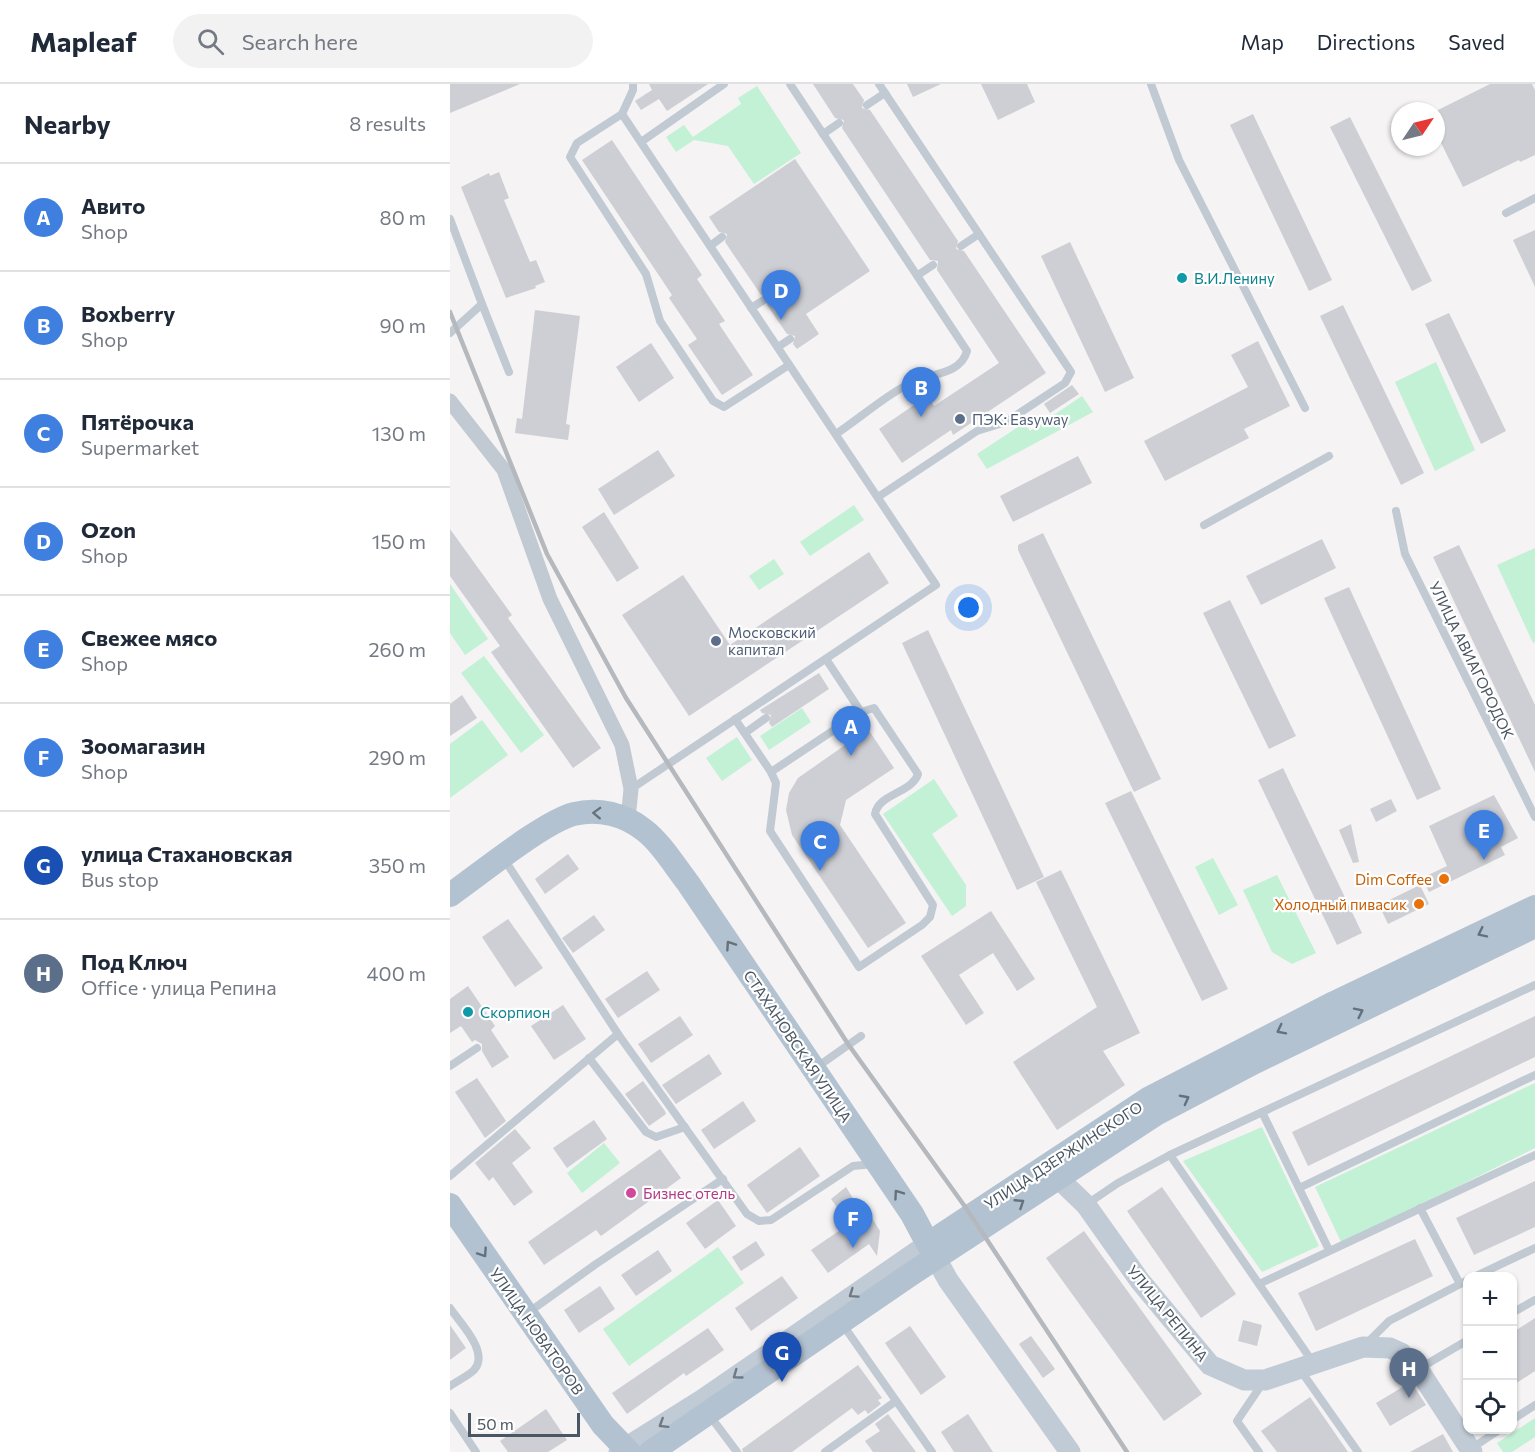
<!DOCTYPE html>
<meta charset="utf-8">
<style>
:root{--surface:#fff;--page:#f2f2f3;--text:#1f2937;--muted:#747a83;--line:#e0e1e3;--accent:#1a73e8}
body{margin:0;font-family:Commissioner,sans-serif;background:var(--page);color:var(--text)}
.controls{position:absolute;right:18px;bottom:18px;display:grid;overflow:hidden;border-radius:12px;box-shadow:0 2px 4px #0004}
.controls button{width:54px;height:54px;display:grid;place-items:center;padding:0;border:0;border-bottom:2px solid var(--line);background:var(--surface);color:var(--text);font:30px sans-serif}
.compass{position:absolute;left:941px;top:18px;width:54px;height:54px;border-radius:50%;background:var(--surface);box-shadow:0 2px 4px #0004;rotate:55deg}
.scale{position:absolute;left:18px;bottom:15px;width:112px;box-sizing:border-box;padding-left:6px;border:3px solid #4a5661;border-top:0;font-size:16px;line-height:21px;white-space:nowrap;color:#4a5661;-webkit-text-stroke:4px #fff;paint-order:stroke}
.you{position:absolute;left:519px;top:524px;width:21px;height:21px;margin:-15px;border:4px solid #fff;border-radius:50%;background:#1a73e8;box-shadow:0 0 0 9px #1a73e833}
.badge{display:grid;place-items:center;width:39px;height:39px;border-radius:50%;background:var(--accent);color:#fff;font-size:20px;font-weight:700}
.pin{position:absolute;translate:-50% -50px;filter:drop-shadow(0 2px 3px #0008)}
.pin::after{content:'';position:absolute;top:32px;width:21px;height:18px;background:inherit;clip-path:polygon(0 0,100% 0,50% 100%)}
.list{margin:0;padding:0;list-style:none}
h2{display:flex;justify-content:space-between;align-items:center;height:78px;margin:0;padding:0 24px;font-size:26px}
h2 small{font-size:20px;font-weight:400;color:var(--muted)}
.list li{display:grid;grid-template-columns:39px 1fr auto;gap:18px;align-items:center;box-sizing:border-box;height:108px;padding:0 24px;border-top:2px solid var(--line)}
.list b{display:block;font-size:22px;white-space:nowrap}
.list p{margin:0;font-size:20px;white-space:nowrap;color:var(--muted)}
.list em{font-size:20px;font-style:normal;color:var(--muted)}
.icon{flex:none;width:33px;height:33px;fill:none;stroke:currentColor;stroke-width:2;stroke-linecap:round;stroke-linejoin:round}
.map{position:relative;flex:none;width:1085px;height:1368px;overflow:hidden}
header{display:flex;align-items:center;gap:36px;box-sizing:border-box;height:84px;padding:0 30px;background:var(--surface);border-bottom:2px solid var(--line)}
header strong{font-size:28px}
nav{display:flex;gap:33px;margin-inline-start:auto;font-size:21px}
.search{width:420px;height:54px;background:var(--page);display:flex;align-items:center;gap:15px;box-sizing:border-box;padding:0 21px;border-radius:33px;color:var(--muted);font-size:22px}
main{display:flex}
aside{flex:1;background:var(--surface)}
.map>svg:first-child{display:block}
.green{fill:#c3f1d5}
.building{fill:#cdcfd5}
.lines{fill:none;stroke-linecap:round;stroke-linejoin:round}
.lane{stroke:#c1cad2;stroke-width:8}
.street{stroke:#c1cad2;stroke-width:15}
.secondary{stroke:#c1cbd6;stroke-width:21}
.primary{stroke:#b3c2d1;stroke-width:24}
.rail{stroke:#b5b8bd;stroke-width:4.5}
.oneway{stroke:#64717d}
.oneway2{stroke:#6e7984}
.culture-dot{fill:#0f9aa8;stroke:#fff;stroke-width:2}
.service-dot{fill:#5c6f8a;stroke:#fff;stroke-width:2}
.food-dot{fill:#e8710a;stroke:#fff;stroke-width:2}
.hotel-dot{fill:#d1479c;stroke:#fff;stroke-width:2}
.labels{text-anchor:middle;dominant-baseline:central;stroke-width:4.5;stroke-linejoin:round;paint-order:stroke}
.culture-label{font-size:15px;fill:#0d838f;stroke:#fff;text-anchor:start}
.service-label{font-size:15px;fill:#4e5e75;stroke:#fff;text-anchor:start}
.street-label{font-size:15px;fill:#4a5661;stroke:#fff}
.food-label{font-size:15px;fill:#c56008;stroke:#fff;text-anchor:end}
.hotel-label{font-size:15px;fill:#b23c85;stroke:#fff;text-anchor:start}
</style>
<header>
<strong>Mapleaf</strong>
<div class="search"><svg class="icon" aria-label="search" viewBox="0 0 24 24"><circle cx="10" cy="10" r="6"/><path d="M15 15l6 6"/></svg>Search here</div>
<nav><a>Map</a><a>Directions</a><a>Saved</a></nav>
</header>
<main>
<aside>
<h2>Nearby<small>8 results</small></h2>
<ul class="list">
<li><span class="badge" style="background:#3f7fe0">A</span><div><b>Авито</b><p>Shop</p></div><em>80 m</em></li>
<li><span class="badge" style="background:#3f7fe0">B</span><div><b>Boxberry</b><p>Shop</p></div><em>90 m</em></li>
<li><span class="badge" style="background:#3f7fe0">C</span><div><b>Пятёрочка</b><p>Supermarket</p></div><em>130 m</em></li>
<li><span class="badge" style="background:#3f7fe0">D</span><div><b>Ozon</b><p>Shop</p></div><em>150 m</em></li>
<li><span class="badge" style="background:#3f7fe0">E</span><div><b>Свежее мясо</b><p>Shop</p></div><em>260 m</em></li>
<li><span class="badge" style="background:#3f7fe0">F</span><div><b>Зоомагазин</b><p>Shop</p></div><em>290 m</em></li>
<li><span class="badge" style="background:#1a4fb4">G</span><div><b>улица Стахановская</b><p>Bus stop</p></div><em>350 m</em></li>
<li><span class="badge" style="background:#5c6f8a">H</span><div><b>Под Ключ</b><p>Office · улица Репина</p></div><em>400 m</em></li>
</ul>
</aside>
<div class="map">
<svg width="1085" height="1368" viewBox="0 0 1085 1368">
<rect width="100%" height="100%" fill="#f5f3f3"/>
<g class="green">
<polygon points="307,2 351,69 304,100 278,62 244,56 226,68 216,53 234,41 243,53 291,20 288,14"/>
<polygon points="986,278 1025,366 985,387 945,298"/>
<polygon points="632,312 643,328 537,385 527,370 574,339 580,347"/>
<polygon points="404,421 414,436 360,472 350,458"/>
<polygon points="1085,464 1085,558 1083,559 1047,481"/>
<polygon points="324,475 334,490 309,506 299,492"/>
<polygon points="0,500 38,555 15,571 0,549"/>
<polygon points="34,572 94,651 71,669 11,589"/>
<polygon points="352,624 361,638 319,666 310,652"/>
<polygon points="32,636 58,671 0,714 0,660"/>
<polygon points="287,653 302,676 272,697 256,674"/>
<polygon points="484,695 508,732 482,750 516,801 516,822 502,832 433,730"/>
<polygon points="763,774 788,821 769,831 745,783"/>
<polygon points="827,791 866,869 842,880 822,868 793,806"/>
<polygon points="1085,999 1085,1064 892,1160 865,1103"/>
<polygon points="812,1043 869,1162 812,1188 733,1077"/>
<polygon points="154,1059 170,1079 132,1109 117,1089"/>
<polygon points="268,1163 294,1199 179,1282 153,1245"/>
<polygon points="1085,1334 1085,1353 1062,1368 1053,1368 1047,1359"/>
</g>
<g class="building">
<polygon points="0,0 70,0 0,29"/>
<polygon points="199,0 258,0 217,27 209,15 191,26 185,17 202,6"/>
<polygon points="363,0 403,0 414,16 412,24 420,26 508,157 506,165 514,167 596,289 503,351 501,346 452,379 429,345 464,321 467,325 480,316 484,322 549,279 487,186 488,177 480,176 392,44 394,36 385,34"/>
<polygon points="457,0 491,0 463,13"/>
<polygon points="531,0 577,0 585,18 548,36"/>
<polygon points="1040,0 1082,0 1085,6 1085,71 1070,78 1069,76 1013,103 986,49 986,27"/>
<polygon points="803,30 882,196 859,207 780,41"/>
<polygon points="900,33 982,197 962,207 880,43"/>
<polygon points="162,56 252,191 247,195 275,237 269,240 303,291 272,311 238,261 247,255 219,214 222,211 132,76"/>
<polygon points="345,75 420,187 356,230 369,250 347,265 343,260 345,252 337,250 317,221 319,212 311,211 275,158 277,150 269,148 259,133"/>
<polygon points="49,88 59,114 54,116 80,178 86,176 95,198 85,202 86,204 56,214 11,103 39,89 40,92"/>
<polygon points="1085,146 1085,203 1063,156"/>
<polygon points="620,158 684,294 655,308 591,172"/>
<polygon points="893,221 974,389 951,401 870,232"/>
<polygon points="85,226 130,232 116,340 120,341 118,356 65,349 67,334 72,335"/>
<polygon points="999,229 1056,347 1031,360 975,240"/>
<polygon points="808,257 840,322 794,345 799,354 715,397 694,357 798,303 781,271"/>
<polygon points="201,259 224,294 189,318 166,283"/>
<polygon points="622,301 629,310 600,329 594,320"/>
<polygon points="208,366 225,392 164,431 148,405"/>
<polygon points="628,372 642,399 563,438 550,412"/>
<polygon points="154,428 189,484 167,498 132,443"/>
<polygon points="0,445 62,531 58,534 151,664 123,684 41,568 50,562 0,492"/>
<polygon points="593,449 711,695 684,708 568,466 568,461"/>
<polygon points="872,455 886,484 811,521 796,492"/>
<polygon points="1009,461 1085,621 1085,688 983,473"/>
<polygon points="419,468 439,499 239,632 172,531 233,491 280,561"/>
<polygon points="899,503 991,705 967,716 874,514"/>
<polygon points="780,516 846,652 819,665 753,529"/>
<polygon points="478,546 594,793 567,806 452,559"/>
<polygon points="369,589 379,605 322,643 319,639 321,631 312,629 310,626"/>
<polygon points="12,611 27,634 0,652 0,620"/>
<polygon points="418,645 444,684 396,716 390,741 456,839 418,864 342,751 336,726 339,709 348,694"/>
<polygon points="833,684 912,849 887,861 808,696"/>
<polygon points="681,707 778,905 752,917 655,719"/>
<polygon points="1044,711 1068,754 1051,763 1055,771 979,808 972,794 997,782 979,742"/>
<polygon points="941,715 947,727 926,738 920,725"/>
<polygon points="901,740 909,778 903,779 889,746"/>
<polygon points="118,770 129,785 95,810 85,795"/>
<polygon points="611,786 690,949 653,967 675,1001 607,1046 563,978 647,923 586,798"/>
<polygon points="970,801 979,820 938,840 929,821"/>
<polygon points="541,827 585,895 567,907 543,869 509,891 534,929 516,941 471,872"/>
<polygon points="144,831 155,846 123,869 112,854"/>
<polygon points="58,835 93,884 65,903 32,853"/>
<polygon points="197,887 210,906 168,934 155,915"/>
<polygon points="18,902 45,942 41,946 59,973 42,984 32,967 32,960 25,956 22,958 11,942 0,949 0,915"/>
<polygon points="113,921 136,955 104,976 81,942"/>
<polygon points="230,932 243,951 201,979 188,960"/>
<polygon points="1085,932 1085,973 858,1082 842,1048"/>
<polygon points="259,970 272,990 226,1020 212,1001"/>
<polygon points="27,994 56,1037 35,1054 5,1008"/>
<polygon points="193,997 215,1027 216,1030 199,1042 175,1010"/>
<polygon points="293,1017 306,1037 264,1065 251,1046"/>
<polygon points="144,1036 157,1055 117,1084 103,1064"/>
<polygon points="65,1045 81,1064 62,1079 83,1108 64,1122 43,1093 39,1097 25,1079"/>
<polygon points="350,1063 370,1092 317,1129 297,1101"/>
<polygon points="210,1065 231,1094 151,1152 146,1146 94,1181 78,1158"/>
<polygon points="1085,1097 1085,1143 1024,1171 1006,1134"/>
<polygon points="396,1103 417,1137 422,1134 430,1147 427,1172 419,1160 378,1189 361,1166 399,1140 381,1115"/>
<polygon points="712,1103 786,1210 751,1234 677,1127"/>
<polygon points="268,1116 286,1142 255,1165 236,1139"/>
<polygon points="634,1147 752,1310 714,1337 596,1174"/>
<polygon points="965,1155 983,1192 866,1247 848,1209"/>
<polygon points="306,1157 315,1171 291,1187 282,1173"/>
<polygon points="208,1166 222,1187 186,1212 171,1191"/>
<polygon points="332,1192 348,1214 301,1247 285,1224"/>
<polygon points="150,1202 165,1225 129,1249 114,1226"/>
<polygon points="1085,1234 1085,1287 1062,1302 1062,1249"/>
<polygon points="793,1236 812,1241 807,1262 788,1257"/>
<polygon points="0,1241 16,1264 0,1276"/>
<polygon points="460,1242 496,1293 471,1311 435,1259"/>
<polygon points="258,1244 274,1266 236,1292 234,1289 177,1330 162,1309"/>
<polygon points="581,1252 605,1285 593,1294 569,1260"/>
<polygon points="408,1281 432,1314 428,1316 431,1320 418,1330 415,1326 408,1331 402,1324 342,1368 293,1368 292,1365"/>
<polygon points="961,1298 976,1321 940,1342 926,1319"/>
<polygon points="860,1313 898,1368 827,1368 811,1347"/>
<polygon points="96,1325 117,1356 98,1368 58,1368 50,1357"/>
<polygon points="438,1330 466,1368 423,1368 415,1357 430,1347 425,1340"/>
<polygon points="518,1330 543,1368 504,1368 491,1348"/>
<polygon points="993,1350 1003,1368 960,1368"/>
</g>
<g class="lines">
<g class="lane">
<path d="M340,0l177,267c-6,22 -32,22 -49,29 -25,9 -59,39 -82,54"/>
<polyline points="701,0 729,76 855,324"/>
<polyline points="417,21 435,9"/>
<polyline points="172,30 127,59 120,73 196,190 210,237 263,317 274,323 339,281"/>
<polyline points="373,50 389,39"/>
<polyline points="191,58 274,0"/>
<polyline points="1056,129 1085,114"/>
<polyline points="0,135 32,220 0,249"/>
<polyline points="260,162 272,153"/>
<polyline points="511,162 529,150"/>
<polyline points="468,191 483,181"/>
<polyline points="32,220 59,288"/>
<polyline points="301,224 314,216"/>
<polyline points="328,263 340,255"/>
<polyline points="428,413 527,347 556,338 615,299 621,288 429,0"/>
<polyline points="946,427 955,470 1085,733"/>
<polyline points="754,441 879,372"/>
<polyline points="285,635 321,688 411,628 376,575"/>
<polyline points="295,649 316,634"/>
<path d="M321,688l5,11 -6,48 89,136 63,-42 8,-8 3,-12 -58,-91c3,-20 37,-21 43,-40l-44,-66 -13,4"/>
<polyline points="181,705 486,501 172,30 183,6 183,0"/>
<polyline points="54,775 168,950 297,1130 309,1137 321,1136 403,1082 424,1080"/>
<polyline points="139,974 196,1048 206,1053 235,1043"/>
<polyline points="0,982 27,964"/>
<polyline points="367,983 411,952"/>
<polyline points="812,1028 879,1166"/>
<polyline points="720,1071 862,1277"/>
<polyline points="0,1092 168,950"/>
<polyline points="849,1104 1085,991"/>
<polyline points="637,1120 668,1099 720,1071 1085,901"/>
<polyline points="970,1124 1010,1200"/>
<polyline points="1026,1192 1085,1164"/>
<polyline points="809,1200 1085,1071"/>
<path d="M0,1224c10,15 40,44 24,62 -6,6 -17,11 -24,16"/>
<polyline points="79,1228 146,1180 273,1095"/>
<polyline points="1062,1229 1085,1216"/>
<polyline points="393,1241 482,1368"/>
<polyline points="918,1258 939,1237 1018,1196"/>
<polyline points="970,1284 1018,1256"/>
<polyline points="851,1287 908,1368"/>
<polyline points="0,1329 26,1368"/>
<polyline points="260,1332 287,1368"/>
<polyline points="1062,1336 1085,1321"/>
<polyline points="1022,1364 1049,1346"/>
<polyline points="375,1368 446,1317"/>
<polyline points="809,1368 787,1337 812,1300"/>
</g>
<polyline class="street" points="0,317 54,386 100,515 172,661 181,705 178,735"/>
<g class="secondary">
<polyline points="608,1094 636,1121 690,1197 760,1281 794,1296 815,1296 913,1263 940,1264 951,1269 968,1285 1022,1368"/>
<polyline points="169,1368 252,1316 478,1160 498,1196 620,1368"/>
</g>
<g class="primary">
<path d="M0,811c29,-20 93,-73 124,-81 24,-6 50,0 70,16 18,14 30,35 44,53l224,331 16,30 220,-145 186,-96 201,-96"/>
<polyline points="0,1121 153,1341 179,1368"/>
<polyline points="201,1368 461,1190 706,1030 805,978 1085,842"/>
</g>
<polyline class="rail" points="0,228 97,470 176,614 398,960 516,1124 677,1368"/>
</g>
<defs><path id="oneway-chevron" d="M-2-3.5L2.5 0L-2 3.5" fill="none" stroke-width="1.6" stroke-linecap="round" stroke-linejoin="round" transform="scale(1.5)"/></defs>
<g class="oneway">
<use href="#oneway-chevron" transform="translate(147 729) rotate(-178)"/>
<use href="#oneway-chevron" transform="translate(1032 849) rotate(154)"/>
<use href="#oneway-chevron" transform="translate(280 861) rotate(-124)"/>
<use href="#oneway-chevron" transform="translate(909 928) rotate(-26)"/>
<use href="#oneway-chevron" transform="translate(831 946) rotate(153)"/>
<use href="#oneway-chevron" transform="translate(735 1015) rotate(-28)"/>
<use href="#oneway-chevron" transform="translate(448 1110) rotate(-125)"/>
<use href="#oneway-chevron" transform="translate(570 1119) rotate(-33)"/>
<use href="#oneway-chevron" transform="translate(33 1169) rotate(56)"/>
</g>
<g class="oneway2">
<use href="#oneway-chevron" transform="translate(403 1210) rotate(145)"/>
<use href="#oneway-chevron" transform="translate(287 1291) rotate(144)"/>
<use href="#oneway-chevron" transform="translate(213 1340) rotate(148)"/>
</g>
<g class="culture-dot">
<circle cx="732" cy="194" r="6"/>
<circle cx="18" cy="928" r="6"/>
</g>
<g class="service-dot">
<circle cx="510" cy="335" r="6"/>
<circle cx="266" cy="557" r="6"/>
</g>
<g class="food-dot">
<circle cx="994" cy="795" r="6"/>
<circle cx="969" cy="820" r="6"/>
</g>
<circle class="hotel-dot" cx="181" cy="1109" r="6"/>
<g class="labels">
<g class="culture-label">
<text x="744" y="194">В.И.Ленину</text>
<text x="30" y="928">Скорпион</text>
</g>
<g class="service-label">
<text x="522" y="335">ПЭК: Easyway</text>
<text x="278" y="548">Московский<tspan x="278" dy="17">капитал</tspan></text>
</g>
<g class="street-label">
<text transform="translate(1022 576) rotate(64)">УЛИЦА АВИАГОРОДОК</text>
<text transform="translate(348 962) rotate(56)">СТАХАНОВСКАЯ УЛИЦА</text>
<text transform="translate(613 1071) rotate(-33)">УЛИЦА ДЗЕРЖИНСКОГО</text>
<text transform="translate(718 1229) rotate(51)">УЛИЦА РЕПИНА</text>
<text transform="translate(87 1247) rotate(55)">УЛИЦА НОВАТОРОВ</text>
</g>
<g class="food-label">
<text x="982" y="795">Dim Coffee</text>
<text x="957" y="820">Холодный пивасик</text>
</g>
<g class="hotel-label">
<text x="193" y="1109">Бизнес отель</text>
</g>
</g>
</svg>
<div class="controls">
<button>+</button>
<button>−</button>
<button><svg class="icon" aria-label="locate" viewBox="0 0 24 24"><circle cx="12" cy="12" r="6"/><path d="M12 2v4M12 18v4M2 12h4M18 12h4"/></svg></button>
</div>
<svg class="compass" viewBox="-18 -18 36 36"><path d="M0-13l5 13h-10z" fill="#e53935"/><path d="M0 13l5-13h-10z" fill="#747a83"/></svg>
<div class="scale">50 m</div>
<div class="you"></div>
<div class="pin badge" style="left:401px;top:672px;background:#3f7fe0">A</div>
<div class="pin badge" style="left:471px;top:333px;background:#3f7fe0">B</div>
<div class="pin badge" style="left:370px;top:787px;background:#3f7fe0">C</div>
<div class="pin badge" style="left:331px;top:236px;background:#3f7fe0">D</div>
<div class="pin badge" style="left:1034px;top:776px;background:#3f7fe0">E</div>
<div class="pin badge" style="left:403px;top:1164px;background:#3f7fe0">F</div>
<div class="pin badge" style="left:332px;top:1298px;background:#1a4fb4">G</div>
<div class="pin badge" style="left:959px;top:1314px;background:#5c6f8a">H</div>
</div>
</main>
